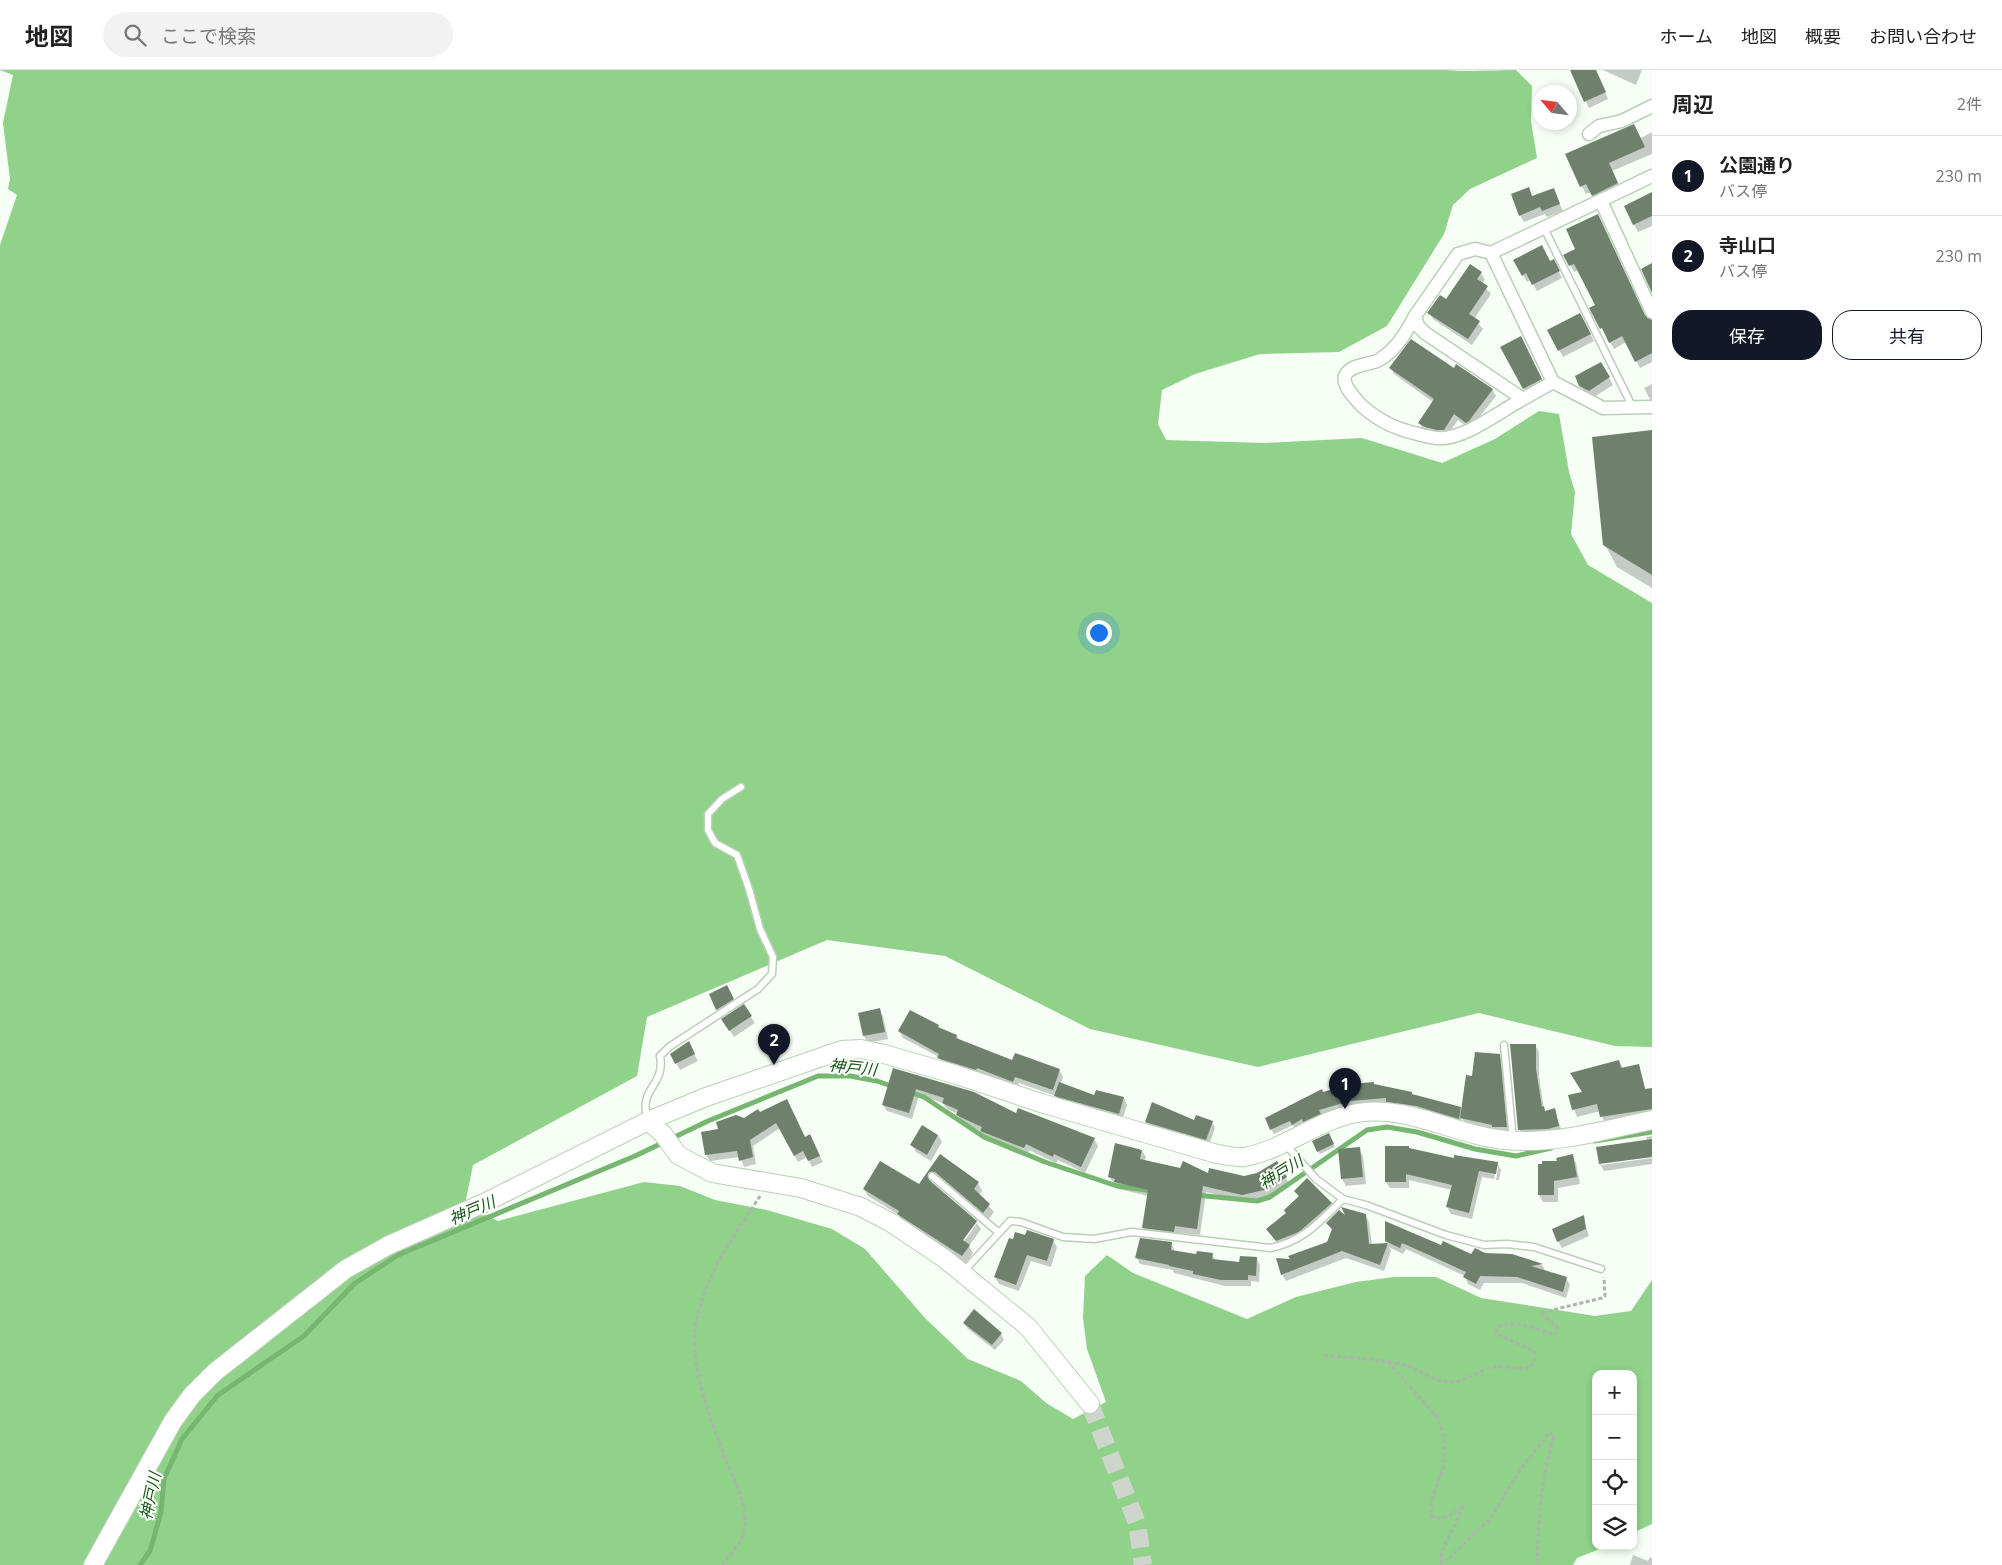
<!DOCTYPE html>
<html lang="ja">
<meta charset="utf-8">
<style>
:root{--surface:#fff;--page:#f2f2f2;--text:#222;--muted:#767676;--line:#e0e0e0;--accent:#111827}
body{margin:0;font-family:"Open Sans","Noto Sans JP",sans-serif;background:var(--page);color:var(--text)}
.controls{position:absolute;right:15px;bottom:15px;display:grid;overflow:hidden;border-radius:10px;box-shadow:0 2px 8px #0003}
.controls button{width:45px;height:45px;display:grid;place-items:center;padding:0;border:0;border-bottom:1px solid var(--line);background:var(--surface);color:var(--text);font:25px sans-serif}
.compass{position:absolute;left:1532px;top:15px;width:45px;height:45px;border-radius:50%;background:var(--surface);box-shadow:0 2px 8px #0003;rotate:298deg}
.you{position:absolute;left:1098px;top:562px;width:18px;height:18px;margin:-12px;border:4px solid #fff;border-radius:50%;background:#1a73e8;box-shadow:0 0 0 8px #1a73e833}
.badge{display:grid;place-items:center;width:32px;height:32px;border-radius:50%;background:var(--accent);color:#fff;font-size:16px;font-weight:700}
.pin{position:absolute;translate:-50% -41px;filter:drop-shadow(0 1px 2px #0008)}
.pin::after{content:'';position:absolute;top:26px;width:18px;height:15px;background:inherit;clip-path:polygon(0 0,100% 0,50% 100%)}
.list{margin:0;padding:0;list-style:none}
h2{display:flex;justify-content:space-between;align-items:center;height:65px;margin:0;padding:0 20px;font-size:21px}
h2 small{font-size:16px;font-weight:400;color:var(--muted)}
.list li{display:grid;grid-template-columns:32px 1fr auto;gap:15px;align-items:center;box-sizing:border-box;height:80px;padding:0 20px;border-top:1px solid var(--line)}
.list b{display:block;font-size:19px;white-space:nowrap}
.list p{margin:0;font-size:16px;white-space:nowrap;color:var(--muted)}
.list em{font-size:16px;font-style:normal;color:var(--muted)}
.actions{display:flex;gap:10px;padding:15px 20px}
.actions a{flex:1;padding:11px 0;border:1px solid var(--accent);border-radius:20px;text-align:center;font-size:18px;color:var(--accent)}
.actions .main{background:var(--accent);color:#fff}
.icon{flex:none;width:28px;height:28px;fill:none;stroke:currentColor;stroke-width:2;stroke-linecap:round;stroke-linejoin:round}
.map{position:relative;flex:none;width:1652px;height:1495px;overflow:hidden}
header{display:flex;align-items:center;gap:30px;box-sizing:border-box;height:70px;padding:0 25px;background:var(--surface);border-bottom:1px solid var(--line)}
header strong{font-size:24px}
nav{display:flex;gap:28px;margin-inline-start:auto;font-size:18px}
.search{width:350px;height:45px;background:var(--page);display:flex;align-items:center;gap:12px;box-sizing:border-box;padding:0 18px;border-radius:28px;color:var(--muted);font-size:19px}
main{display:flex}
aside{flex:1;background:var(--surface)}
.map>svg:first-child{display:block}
.forest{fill:#91d28b}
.shadow{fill:#0003}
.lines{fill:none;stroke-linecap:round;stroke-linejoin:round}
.stream{stroke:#76b670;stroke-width:5}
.building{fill:#6f816d}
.secondary-tunnel{stroke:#cdd5cc;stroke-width:18;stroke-dasharray:18 9;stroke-linecap:butt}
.lane-casing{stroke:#bbcfb8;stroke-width:9}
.street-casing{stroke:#bbcfb8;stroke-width:15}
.secondary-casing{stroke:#bbcfb8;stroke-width:20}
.path{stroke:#acb4ab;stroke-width:3;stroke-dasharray:4 2.5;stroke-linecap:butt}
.lane{stroke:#fff;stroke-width:6}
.street{stroke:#fff;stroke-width:12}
.secondary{stroke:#fff;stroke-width:18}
.labels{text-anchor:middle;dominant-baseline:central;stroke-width:4;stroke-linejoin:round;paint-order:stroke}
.water-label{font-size:16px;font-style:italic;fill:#135511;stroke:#fff}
</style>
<header>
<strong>地図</strong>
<div class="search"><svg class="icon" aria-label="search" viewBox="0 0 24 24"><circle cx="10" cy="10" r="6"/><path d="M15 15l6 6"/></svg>ここで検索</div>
<nav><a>ホーム</a><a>地図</a><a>概要</a><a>お問い合わせ</a></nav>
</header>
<main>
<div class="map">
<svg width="1652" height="1495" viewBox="0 0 1652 1495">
<rect width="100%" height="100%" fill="#f6fef5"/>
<path class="forest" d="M0,0h1446c23,2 46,0 70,0l16,16 -1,35 6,37 -67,31 -17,16 -9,29 -57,92 -48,26 -79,2 -65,20 -33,16 -4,34 8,16 98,3 98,-5 80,25 53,-24 44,-28 20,3 10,58 6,20 -4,42 17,31 64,38v444l-37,-1 -136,-33 -221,54 -168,-38 -145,-73 -118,-16 -180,77 -10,59 -164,89 -8,39 33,17 146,-39 36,4 35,14 52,10 65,19 33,20 60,69 43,41 53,22 25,22 27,16 33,-17 -19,-53 -4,-31 2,-42 22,-21 26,18 114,46 49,-22 60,-15 38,-5h42l45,21 114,18 36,-5 21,-31v244l-19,9v-159h-37v172h11l-30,12 -4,7h-1573v-1320l17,-50 -9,-6 2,-10 -7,-56 10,-48z"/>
<g class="shadow">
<polygon points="1571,0 1596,0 1608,29 1589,38"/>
<polygon points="1603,0 1642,0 1636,15"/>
<polygon points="1652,62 1652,84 1612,101 1622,121 1598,133 1591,122 1586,124 1566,85 1641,68"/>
<polygon points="1528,119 1533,128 1553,119 1563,141 1547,147 1545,144 1524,152 1520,145"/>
<polygon points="1652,128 1652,156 1638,162 1625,137"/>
<polygon points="1577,179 1652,254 1652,292 1640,298 1626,272 1614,279 1591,239 1596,236 1578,200 1574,202 1565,186"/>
<polygon points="1515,190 1550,193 1557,198 1562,208 1537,221 1531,210 1527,212"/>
<polygon points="1481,203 1485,210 1482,214 1491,224 1474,249 1483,259 1472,275 1433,249 1429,243"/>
<polygon points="1584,251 1594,271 1563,287 1549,261"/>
<polygon points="1521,267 1547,320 1530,329 1502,278"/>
<polygon points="1601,293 1613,315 1594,327 1585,323 1581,315"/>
<polygon points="1391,298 1454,300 1492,319 1496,326 1470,359 1458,350 1447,366 1423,359 1419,353 1433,332 1394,304"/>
<polygon points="1652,314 1652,333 1644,318"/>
<polygon points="1652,361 1652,518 1617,497 1605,475"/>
<polygon points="726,916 734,932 719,942 713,933"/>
<polygon points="744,936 755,953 734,967 723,949"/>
<polygon points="879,939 883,946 888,969 868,973 864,966 859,944"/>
<polygon points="938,956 940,960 957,966 959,970 1013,992 1059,1000 1063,1007 1061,1014 1095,1027 1124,1028 1127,1035 1122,1051 1060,1032 1056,1026 1019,1013 1017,1018 942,995 939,987 903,968 899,961"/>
<polygon points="688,973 698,991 680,1000 671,984"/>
<polygon points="1535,975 1539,982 1539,1007 1544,1039 1546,1042 1555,1040 1562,1062 1524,1066 1520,1060"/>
<polygon points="1499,985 1503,992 1510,1064 1466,1055 1462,1048 1461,1052 1390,1036 1387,1032 1352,1035 1321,1045 1322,1048 1295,1058 1293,1055 1274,1064 1271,1059 1323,1023 1374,1016 1460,1038 1462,1041 1473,1007"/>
<polygon points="1619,991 1623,998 1638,995 1646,1020 1652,1019 1652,1045 1605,1054 1600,1041 1577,1047 1569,1026 1583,1023"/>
<polygon points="894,999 1017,1045 1094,1069 1098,1076 1085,1103 1058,1090 1056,1093 1029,1080 1028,1084 985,1068 981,1061 961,1052 958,1044 947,1039 943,1033 919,1025 912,1049 887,1041 883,1035"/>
<polygon points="758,1041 813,1072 823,1092 812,1097 807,1087 798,1092 780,1058 753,1076 756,1094 744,1097 740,1087 710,1091 706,1085 702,1063 719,1060 744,1050"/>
<polygon points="1146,1052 1212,1052 1215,1058 1209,1075 1150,1058"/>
<polygon points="938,1065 942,1072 931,1091 916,1082 912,1075"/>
<polygon points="1652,1066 1652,1085 1601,1093 1601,1095 1652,1088 1652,1094 1604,1101 1600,1094 1598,1078 1647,1071 1646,1067"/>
<polygon points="1330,1067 1335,1077 1320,1084 1318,1081"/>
<polygon points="1359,1079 1363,1086 1366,1114 1346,1116 1342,1109 1339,1081"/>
<polygon points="1410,1079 1455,1090 1497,1093 1501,1100 1499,1110 1496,1110 1498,1097 1496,1097 1494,1109 1482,1107 1472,1149 1451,1144 1447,1137 1452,1120 1409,1110 1409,1118 1390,1118 1386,1112"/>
<polygon points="1142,1081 1146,1087 1144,1092 1208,1105 1244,1107 1257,1104 1277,1093 1289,1114 1268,1127 1246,1132 1206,1122 1200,1165 1178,1163 1177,1168 1147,1165 1143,1158 1148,1126 1119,1119 1109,1107"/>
<polygon points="940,1086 978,1113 982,1121 979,1125 994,1142 988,1150 932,1110 932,1113 977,1152 959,1175 961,1176 977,1153 981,1159 969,1176 973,1183 966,1193 903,1151 899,1145 868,1126 864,1119 919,1116"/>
<polygon points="1572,1086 1576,1093 1580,1114 1558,1118 1558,1132 1543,1132 1539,1125 1558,1092"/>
<polygon points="1296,1121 1331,1133 1335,1140 1281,1178 1272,1166 1299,1128"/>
<polygon points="1365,1145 1369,1152 1372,1176 1389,1175 1386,1171 1441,1177 1472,1186 1513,1185 1542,1195 1546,1202 1566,1208 1570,1215 1566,1228 1522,1213 1484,1213 1480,1220 1468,1214 1465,1206 1406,1179 1403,1184 1389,1177 1391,1181 1384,1201 1346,1188 1286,1211 1282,1204 1291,1190 1328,1173 1333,1161 1327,1153"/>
<polygon points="1583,1147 1589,1166 1562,1178 1558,1171"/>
<polygon points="1009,1169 1053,1170 1057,1177 1051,1197 1031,1191 1019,1221 999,1214 995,1207"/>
<polygon points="1171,1173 1175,1181 1197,1185 1212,1184 1216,1191 1240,1194 1256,1188 1260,1195 1259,1212 1251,1211 1251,1216 1225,1216 1174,1203 1173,1200 1140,1194 1137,1188"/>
<polygon points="964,1253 1001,1264 1004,1270 995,1280 968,1259"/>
<polygon points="1633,1485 1648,1491 1650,1487 1652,1488 1652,1495 1630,1495"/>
</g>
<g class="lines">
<g class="stream">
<polyline points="909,1022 924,1027 984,1067 1045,1092 1117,1116 1153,1121"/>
<polyline points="1594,1071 1652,1062"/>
<polyline points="1196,1125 1257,1131 1270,1127 1367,1060 1387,1057 1417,1062 1475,1079 1516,1086 1551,1078"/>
<polyline points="140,1495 150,1481 161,1442 164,1409 182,1369 218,1325 304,1266 354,1214 398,1185 635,1086 708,1051 818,1006 850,1006 877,1011 894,1017"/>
</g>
</g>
<g class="building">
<polygon points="1570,0 1596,0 1606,22 1584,32"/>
<polygon points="1634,54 1645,77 1609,93 1618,113 1592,126 1586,114 1580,117 1565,84"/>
<polygon points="1529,117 1532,126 1554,118 1560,134 1542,141 1540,137 1519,146 1511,124"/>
<polygon points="1652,122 1652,146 1633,155 1624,136"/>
<polygon points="1598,144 1645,245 1652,250 1652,283 1635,292 1622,266 1609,273 1602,258 1600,259 1589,238 1595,235 1574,194 1569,196 1563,185 1575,179 1566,159"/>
<polygon points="1542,175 1550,191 1554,189 1560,201 1532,215 1526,203 1522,206 1513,190"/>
<polygon points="1652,193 1652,223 1641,199"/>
<polygon points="1470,194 1482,202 1477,209 1488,216 1469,244 1480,251 1468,269 1427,243 1440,225 1446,229"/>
<polygon points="1580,243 1591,264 1558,281 1547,260"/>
<polygon points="1521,266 1542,309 1523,319 1500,277"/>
<polygon points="1411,269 1454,298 1456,294 1493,319 1469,351 1466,353 1454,344 1444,360 1437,360 1425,357 1418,353 1434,329 1389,298"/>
<polygon points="1601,292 1610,307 1589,321 1579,316 1575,306"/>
<polygon points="1652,360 1652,505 1603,475 1592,367"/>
<polygon points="727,915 734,929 716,940 709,924"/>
<polygon points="744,934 752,946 729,961 721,949"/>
<polygon points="880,938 885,962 863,966 858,943"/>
<polygon points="910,940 939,955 938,957 957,965 956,968 1012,990 1015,983 1060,999 1053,1020 1015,1007 1013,1012 977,998 976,1000 937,988 939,984 898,961"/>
<polygon points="689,971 695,984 675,994 670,984"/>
<polygon points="1510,974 1536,974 1536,999 1542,1037 1544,1036 1545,1041 1555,1038 1559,1056 1548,1059 1518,1060"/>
<polygon points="1475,982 1500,984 1507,1057 1492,1057 1492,1055 1460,1048 1466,1005 1472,1006"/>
<polygon points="1619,990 1621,998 1639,994 1645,1019 1652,1018 1652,1039 1600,1047 1597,1034 1572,1040 1568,1025 1582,1022 1570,1003"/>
<polygon points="893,998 974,1022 1016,1043 1018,1038 1095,1068 1081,1097 1054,1084 1053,1087 1026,1074 1024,1078 980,1061 982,1057 956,1045 958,1040 942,1033 944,1028 916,1019 909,1043 882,1035"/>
<polygon points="1059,1012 1094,1025 1096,1020 1124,1027 1119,1044 1054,1026"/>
<polygon points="1374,1012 1374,1014 1412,1022 1412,1024 1461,1037 1459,1049 1416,1036 1386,1032 1386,1028 1350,1031 1319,1040 1321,1044 1303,1052 1302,1049 1292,1055 1290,1051 1270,1060 1265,1048 1322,1019 1323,1022 1350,1014"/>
<polygon points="787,1029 805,1067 810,1064 820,1086 808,1091 803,1081 794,1086 776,1053 750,1070 753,1087 739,1091 737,1081 705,1085 701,1062 718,1059 716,1052 736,1045 744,1048 758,1039 760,1042"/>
<polygon points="1152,1032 1194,1050 1196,1045 1213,1051 1206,1070 1145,1052"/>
<polygon points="922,1055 938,1065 927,1085 910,1075"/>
<polygon points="1329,1063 1334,1074 1317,1082 1312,1071"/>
<polygon points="1652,1069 1652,1087 1599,1094 1596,1077"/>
<polygon points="1115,1073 1142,1080 1140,1089 1180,1098 1183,1091 1208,1103 1209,1098 1244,1106 1257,1103 1277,1091 1287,1107 1264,1120 1242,1125 1203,1116 1197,1159 1175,1156 1174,1162 1142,1158 1148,1120 1114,1112 1115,1109 1108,1107"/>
<polygon points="1385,1076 1409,1076 1409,1078 1454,1088 1454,1085 1498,1092 1496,1104 1479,1101 1469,1143 1446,1137 1452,1115 1406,1104 1406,1112 1385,1112"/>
<polygon points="1360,1077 1363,1107 1341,1109 1338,1079"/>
<polygon points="940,1084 979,1112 974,1119 990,1134 983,1143 935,1102 928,1103 929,1110 977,1151 963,1170 970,1175 962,1186 897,1144 899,1141 863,1119 880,1091 919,1114"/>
<polygon points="1573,1084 1577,1107 1554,1111 1554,1125 1538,1125 1538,1094 1542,1094 1542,1091 1557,1091 1556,1088"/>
<polygon points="1307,1108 1332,1133 1299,1162 1276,1171 1266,1159 1286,1143 1284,1140 1299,1126 1294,1121"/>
<polygon points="1341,1137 1366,1144 1369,1174 1388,1173 1380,1195 1342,1181 1281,1205 1276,1188 1290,1189 1288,1186 1327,1172 1332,1159 1326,1153 1339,1140 1345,1145"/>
<polygon points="1584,1145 1586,1159 1557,1172 1552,1159"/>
<polygon points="1385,1151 1441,1175 1443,1171 1471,1184 1475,1178 1485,1183 1512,1184 1543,1194 1531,1196 1567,1207 1563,1222 1517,1207 1480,1206 1476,1214 1463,1207 1466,1202 1429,1185 1402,1173 1400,1178 1385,1171"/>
<polygon points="1027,1160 1054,1169 1047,1191 1027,1185 1016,1215 994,1207 1009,1168 1013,1169 1015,1162 1025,1165"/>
<polygon points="1140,1168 1172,1172 1171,1180 1196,1184 1197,1181 1213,1183 1212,1189 1239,1192 1240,1186 1257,1187 1256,1206 1248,1205 1248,1210 1221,1210 1193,1204 1193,1201 1169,1196 1169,1195 1135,1188"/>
<polygon points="974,1239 1002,1263 992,1275 963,1253"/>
</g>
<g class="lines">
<polyline class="secondary-tunnel" points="1090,1334 1137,1453 1143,1495"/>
<defs>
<g id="lane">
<polyline points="1544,158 1633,338"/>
<polyline points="1504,975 1513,1070"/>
<path d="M648,1050c-11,-32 18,-34 12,-64l9,-9 89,-58 14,-15 1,-17 -13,-28 -11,-40 -12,-34 -22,-12 -7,-13v-16l14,-15 19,-12"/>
<polyline points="1286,1075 1316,1109 1343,1129 1366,1135 1446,1165 1484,1175 1507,1174 1534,1177 1601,1199"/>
<polyline points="932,1106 998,1162"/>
<path d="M963,1202l47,-51 11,1 42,15 31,2 38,-7 138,16c33,-6 49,-26 73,-49"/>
</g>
<g id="street">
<polyline points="1589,64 1599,56 1622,51 1652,36"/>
<polyline points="1601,131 1652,242"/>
<polyline points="1491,183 1553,312 1603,338 1652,337"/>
<path d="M1415,246c-9,17 -19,34 -36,44 -9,5 -29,4 -34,16 -3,10 10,22 16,29 16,15 32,23 53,28 7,2 15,4 23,5 26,3 63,-27 86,-39"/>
<polyline points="1553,312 1523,329 1425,263 1418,256 1415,246 1458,184 1475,179 1491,183 1652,106"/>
</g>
<g id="secondary">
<polyline points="648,1051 663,1064 678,1085 712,1103 801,1118 861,1137 890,1152 945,1189 1028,1257 1090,1334"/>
<path d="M93,1495l80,-144 19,-26 23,-23 131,-103 43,-24 95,-42 164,-82 58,-24 136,-47 19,-1 23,5 73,21 84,28 176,51c8,1 19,4 27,3 40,-7 73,-37 113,-44 50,-9 100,23 149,27 48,5 99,-10 146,-20"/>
</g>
</defs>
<use href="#lane" class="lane-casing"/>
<use href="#street" class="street-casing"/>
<use href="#secondary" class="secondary-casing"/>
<g class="path">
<path d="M1324,1285c26,3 52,4 77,9 18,4 30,18 49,18 15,0 26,-10 39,-14 14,-4 28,3 42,-1l5,-10 -3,-6 -34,-16 -3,-4 1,-4c18,-9 40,4 58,7l3,-4 -1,-4 -17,-13 62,-15 3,-2 -1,-19"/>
<path d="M1388,1292l50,56 6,19v29l-13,35v15c14,6 23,-3 33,-11l-23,48v10l8,-5 40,-38 34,-54 27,-34 4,5c-13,40 -16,86 -17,128"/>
<path d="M722,1495c10,-12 23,-25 23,-42 1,-20 -9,-39 -17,-58 -14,-35 -38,-96 -33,-134 6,-52 38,-93 65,-135"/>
</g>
<use href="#lane" class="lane"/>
<use href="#street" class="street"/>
<use href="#secondary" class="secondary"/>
</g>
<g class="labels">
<g class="water-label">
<text transform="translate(853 997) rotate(6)">神戸川</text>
<text transform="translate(1281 1102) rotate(-32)">神戸川</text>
<text transform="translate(472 1140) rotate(-23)">神戸川</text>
<text transform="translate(150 1426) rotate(-78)">神戸川</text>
</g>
</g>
</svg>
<div class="controls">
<button>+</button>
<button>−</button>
<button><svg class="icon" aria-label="locate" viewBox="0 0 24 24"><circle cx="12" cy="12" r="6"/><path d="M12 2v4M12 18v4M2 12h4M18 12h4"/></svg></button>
<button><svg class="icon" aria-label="layers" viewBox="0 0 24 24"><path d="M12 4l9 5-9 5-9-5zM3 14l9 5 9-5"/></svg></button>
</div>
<svg class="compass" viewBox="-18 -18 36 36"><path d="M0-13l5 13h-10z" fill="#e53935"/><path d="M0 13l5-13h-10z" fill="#767676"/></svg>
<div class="you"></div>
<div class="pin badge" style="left:1345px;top:1039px">1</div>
<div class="pin badge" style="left:774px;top:995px">2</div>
</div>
<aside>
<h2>周辺<small>2件</small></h2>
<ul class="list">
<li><span class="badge">1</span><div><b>公園通り</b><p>バス停</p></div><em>230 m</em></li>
<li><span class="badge">2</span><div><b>寺山口</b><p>バス停</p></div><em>230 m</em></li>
</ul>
<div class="actions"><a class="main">保存</a><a>共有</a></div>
</aside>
</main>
